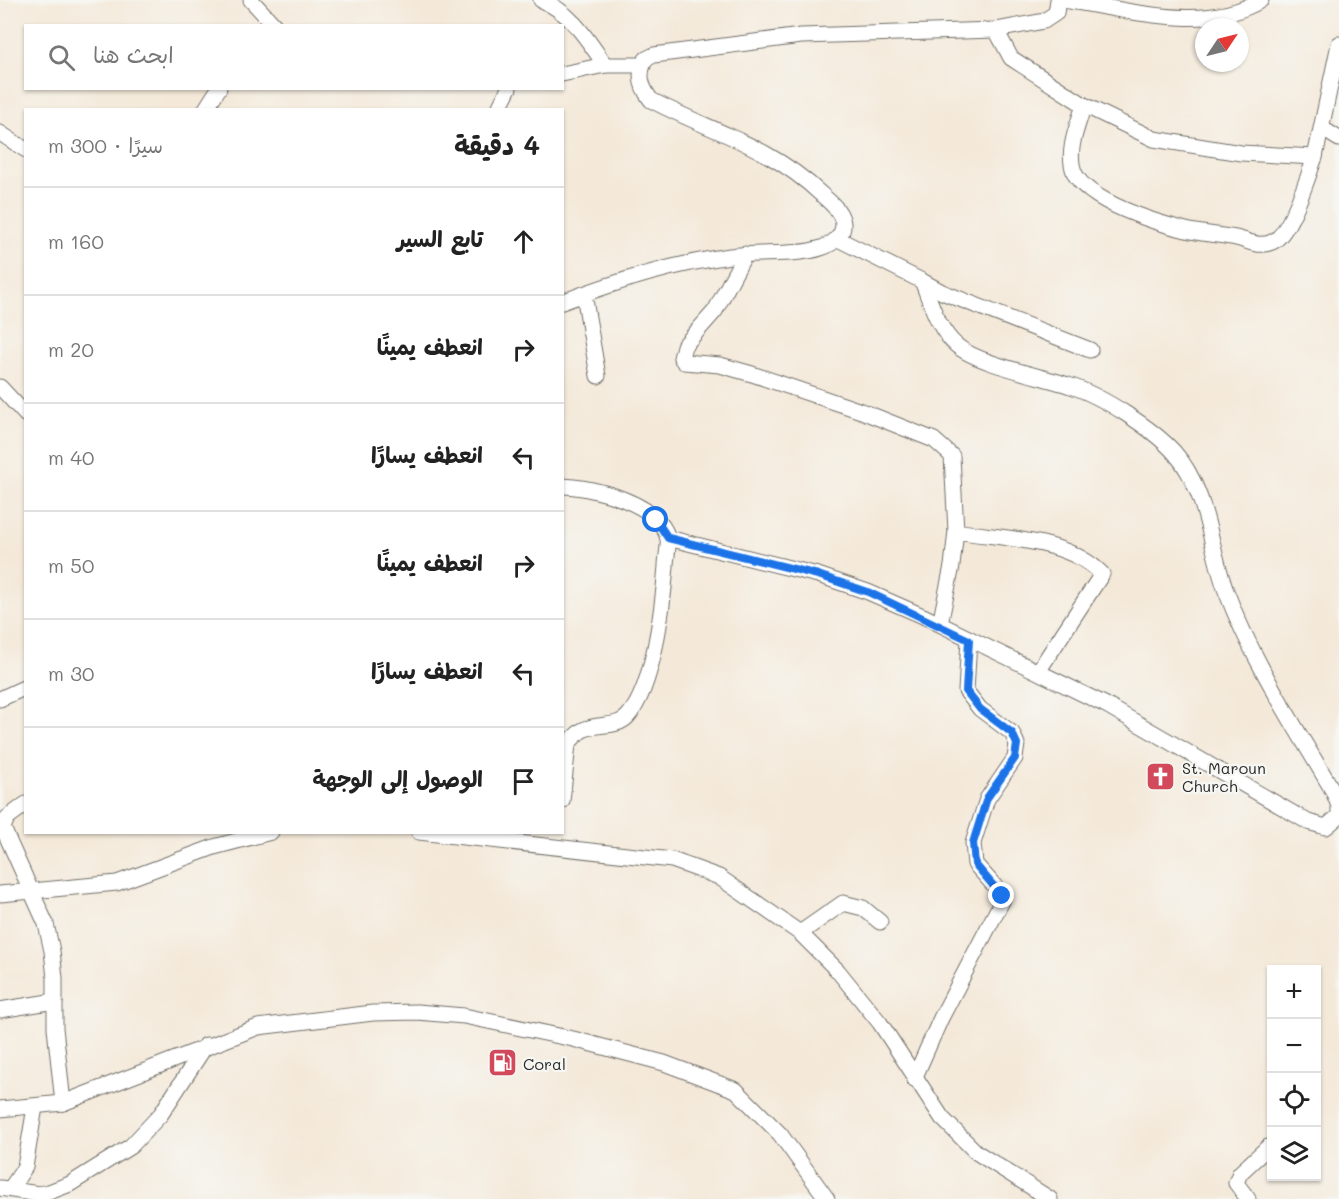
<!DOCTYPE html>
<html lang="ar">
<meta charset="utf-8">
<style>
:root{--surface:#fff;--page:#f6f6f6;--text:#222;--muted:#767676;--line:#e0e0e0}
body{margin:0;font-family:Mali,"Playpen Sans Arabic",sans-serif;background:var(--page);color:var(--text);direction:rtl}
.controls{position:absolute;right:18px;bottom:18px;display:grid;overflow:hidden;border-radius:0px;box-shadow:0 2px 4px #0004}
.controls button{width:54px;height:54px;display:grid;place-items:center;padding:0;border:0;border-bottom:2px solid var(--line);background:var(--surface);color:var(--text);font:30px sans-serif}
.compass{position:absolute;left:1195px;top:18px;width:54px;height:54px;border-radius:50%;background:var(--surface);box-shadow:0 2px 4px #0004;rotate:55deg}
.stop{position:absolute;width:18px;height:18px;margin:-14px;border:4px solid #1a73e8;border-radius:50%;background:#fff}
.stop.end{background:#1a73e8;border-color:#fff;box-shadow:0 2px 6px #0008}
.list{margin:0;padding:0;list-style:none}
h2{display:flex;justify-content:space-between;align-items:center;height:78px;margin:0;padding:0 24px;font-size:26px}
h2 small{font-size:20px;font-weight:400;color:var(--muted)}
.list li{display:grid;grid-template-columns:39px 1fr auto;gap:18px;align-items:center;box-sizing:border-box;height:108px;padding:0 24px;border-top:2px solid var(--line)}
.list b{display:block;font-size:22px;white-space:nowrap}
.list em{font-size:20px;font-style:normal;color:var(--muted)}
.icon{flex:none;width:33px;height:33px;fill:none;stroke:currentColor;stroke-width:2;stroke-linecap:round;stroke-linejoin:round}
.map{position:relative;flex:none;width:1339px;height:1199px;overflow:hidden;direction:ltr}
.search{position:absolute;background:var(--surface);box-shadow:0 2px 4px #0004;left:24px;top:24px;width:540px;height:66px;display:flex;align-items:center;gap:15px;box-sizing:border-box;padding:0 21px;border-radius:0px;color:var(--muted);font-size:22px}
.panel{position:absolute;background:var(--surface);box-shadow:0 2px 4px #0004;left:24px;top:108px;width:540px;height:726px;border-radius:0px;direction:rtl}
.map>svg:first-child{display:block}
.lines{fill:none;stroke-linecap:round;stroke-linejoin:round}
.minor-casing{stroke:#716e68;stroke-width:17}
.minor{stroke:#fff;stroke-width:15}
.route{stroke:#1a73e8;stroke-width:8}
.labels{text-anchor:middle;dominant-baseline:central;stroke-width:4.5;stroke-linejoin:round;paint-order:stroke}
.poi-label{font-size:16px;fill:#2b2b2b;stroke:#f6f6f2;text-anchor:start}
</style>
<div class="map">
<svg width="1339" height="1199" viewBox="0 0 1339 1199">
<rect width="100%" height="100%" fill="#f6f6f2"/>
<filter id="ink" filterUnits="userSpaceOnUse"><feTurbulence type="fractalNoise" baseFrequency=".0167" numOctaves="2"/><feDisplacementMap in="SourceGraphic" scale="12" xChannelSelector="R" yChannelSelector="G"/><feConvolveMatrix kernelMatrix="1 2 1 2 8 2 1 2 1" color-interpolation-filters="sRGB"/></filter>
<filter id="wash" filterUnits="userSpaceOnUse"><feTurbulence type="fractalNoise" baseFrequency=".008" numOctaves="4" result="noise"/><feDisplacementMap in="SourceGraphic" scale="24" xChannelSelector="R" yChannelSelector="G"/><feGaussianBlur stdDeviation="1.35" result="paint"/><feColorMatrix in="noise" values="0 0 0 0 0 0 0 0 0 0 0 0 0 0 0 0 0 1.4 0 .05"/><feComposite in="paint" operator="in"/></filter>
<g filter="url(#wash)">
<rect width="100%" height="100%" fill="#f4e9d9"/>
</g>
<g filter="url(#ink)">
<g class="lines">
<defs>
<g id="minor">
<polyline points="251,0 275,26"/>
<path d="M541,0c30,12 46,39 64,65"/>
<path d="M1062,0c63,8 141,35 199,0"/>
<polyline points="996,30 1011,58 1084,105 1154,139 1241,153 1315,157 1339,44"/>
<polyline points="562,74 605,65 642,65"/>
<path d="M1084,105c-6,20 -18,46 -10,67 13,30 83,51 112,58 17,4 34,5 50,8 13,3 23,10 36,4 18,-7 36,-66 43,-85"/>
<polyline points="205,110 219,88"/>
<polyline points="498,110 509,88"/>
<polyline points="1323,129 1339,139"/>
<polyline points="0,133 26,150"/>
<polyline points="745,254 715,311 684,346 681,358 684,362 720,365 752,374 864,412 934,440 952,456 956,531"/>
<polyline points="922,281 942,292 1090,350"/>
<polyline points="584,294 598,376"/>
<path d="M562,302c55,-21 110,-38 168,-46 26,-4 68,0 91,-8 12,-4 26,-14 21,-29 -3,-10 -13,-18 -20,-24 -54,-51 -108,-62 -171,-95 -10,-13 -14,-26 -5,-41l8,-4 147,-19 195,-6 48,-9 12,-8 2,-13"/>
<polyline points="0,387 26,415"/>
<path d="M562,486c31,1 98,17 106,53 1,7 -2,19 -2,27 -3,38 -12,121 -38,150 -10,12 -29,7 -43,13 -6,2 -12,9 -17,15l-6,57"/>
<path d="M668,538l150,37 50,17 55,24 183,89 202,117 18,5 13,-11v-10l-6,-15c-38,-65 -80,-129 -107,-200 -17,-46 -18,-101 -52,-139 -22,-24 -72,-56 -103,-66 -29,-10 -94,-22 -115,-41 -18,-16 -25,-42 -34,-64l-84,-42"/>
<path d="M940,624l12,-58 4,-35c46,8 111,7 146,43l-63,96"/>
<polyline points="0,699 26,687"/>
<polyline points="26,804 7,818 3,828 46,924 52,951 55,978 55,1028 63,1103"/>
<polyline points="419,832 672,860 719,877 800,933 838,971 880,1023 942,1118 976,1152 1050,1199"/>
<polyline points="0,894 117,883 214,847 271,832"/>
<polyline points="800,933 843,903 863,908 880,922"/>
<polyline points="0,1010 55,1001"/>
<polyline points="914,1079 941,1018 1002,901 1000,892 975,864 973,843 987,799 1015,758 1017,744 1012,733 980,709 966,691 969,640"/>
<polyline points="0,1109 63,1103 258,1027 373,1013 417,1012 464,1016 573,1039 664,1063 736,1090 780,1134 827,1199"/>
<polyline points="0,1188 38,1194 49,1192 70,1184 131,1146 161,1114 206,1045"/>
<polyline points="11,1188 25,1167 35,1107"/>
<polyline points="1248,1199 1236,1183 1240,1173 1268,1147"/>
</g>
</defs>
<use href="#minor" class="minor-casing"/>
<use href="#minor" class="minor"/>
</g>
</g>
<g class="lines" filter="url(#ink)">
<polyline class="route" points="656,520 668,538 818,575 868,592 969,640 966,691 980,709 1012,733 1017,744 1015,758 987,798 973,843 975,864 1002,896"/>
</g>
<defs>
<symbol id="church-square" viewBox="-11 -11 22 22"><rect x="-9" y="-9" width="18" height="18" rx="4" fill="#d1495b" stroke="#f6f6f2"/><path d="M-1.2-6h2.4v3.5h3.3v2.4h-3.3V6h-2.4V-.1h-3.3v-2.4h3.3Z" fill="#fff"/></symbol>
<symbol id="fuel-square" viewBox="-11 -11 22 22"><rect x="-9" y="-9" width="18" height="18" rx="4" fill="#d1495b" stroke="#f6f6f2"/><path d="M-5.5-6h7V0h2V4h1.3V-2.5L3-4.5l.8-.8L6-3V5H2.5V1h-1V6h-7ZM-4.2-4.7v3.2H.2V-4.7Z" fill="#fff"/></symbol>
</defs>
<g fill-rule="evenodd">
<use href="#church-square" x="1144" y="760" width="33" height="33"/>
<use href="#fuel-square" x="486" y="1046" width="33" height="33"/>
</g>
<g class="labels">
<g class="poi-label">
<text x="1182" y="767">St. Maroun<tspan x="1182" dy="18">Church</tspan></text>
<text x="523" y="1063">Coral</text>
</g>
</g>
</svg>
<div class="controls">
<button>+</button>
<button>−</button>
<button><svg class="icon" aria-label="locate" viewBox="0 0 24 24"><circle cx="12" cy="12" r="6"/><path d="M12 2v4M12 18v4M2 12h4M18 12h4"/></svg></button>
<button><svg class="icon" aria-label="layers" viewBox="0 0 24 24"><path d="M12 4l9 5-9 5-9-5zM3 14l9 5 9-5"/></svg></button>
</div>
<svg class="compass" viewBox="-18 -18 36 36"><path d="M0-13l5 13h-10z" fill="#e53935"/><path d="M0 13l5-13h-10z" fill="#767676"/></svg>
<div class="stop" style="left:656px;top:520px"></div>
<div class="stop end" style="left:1002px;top:896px"></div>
<div class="search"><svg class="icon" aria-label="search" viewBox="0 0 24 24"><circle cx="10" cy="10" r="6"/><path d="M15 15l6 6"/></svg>ابحث هنا</div>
<section class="panel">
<h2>4 دقيقة<small>سيرًا · 300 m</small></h2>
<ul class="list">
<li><svg class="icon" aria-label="ahead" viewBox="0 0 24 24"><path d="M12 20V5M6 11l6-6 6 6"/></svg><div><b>تابع السير</b></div><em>160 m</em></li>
<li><svg class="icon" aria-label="right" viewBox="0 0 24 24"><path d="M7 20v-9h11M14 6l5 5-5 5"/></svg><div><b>انعطف يمينًا</b></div><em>20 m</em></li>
<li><svg class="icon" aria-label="left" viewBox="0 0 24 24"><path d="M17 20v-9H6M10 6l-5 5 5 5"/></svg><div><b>انعطف يسارًا</b></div><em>40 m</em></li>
<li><svg class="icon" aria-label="right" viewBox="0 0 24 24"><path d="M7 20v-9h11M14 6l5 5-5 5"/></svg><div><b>انعطف يمينًا</b></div><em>50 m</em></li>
<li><svg class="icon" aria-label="left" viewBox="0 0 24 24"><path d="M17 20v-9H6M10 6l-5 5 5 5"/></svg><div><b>انعطف يسارًا</b></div><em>30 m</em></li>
<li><svg class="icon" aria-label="arrive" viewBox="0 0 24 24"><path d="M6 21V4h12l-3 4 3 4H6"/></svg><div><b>الوصول إلى الوجهة</b></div></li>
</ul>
</section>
</div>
